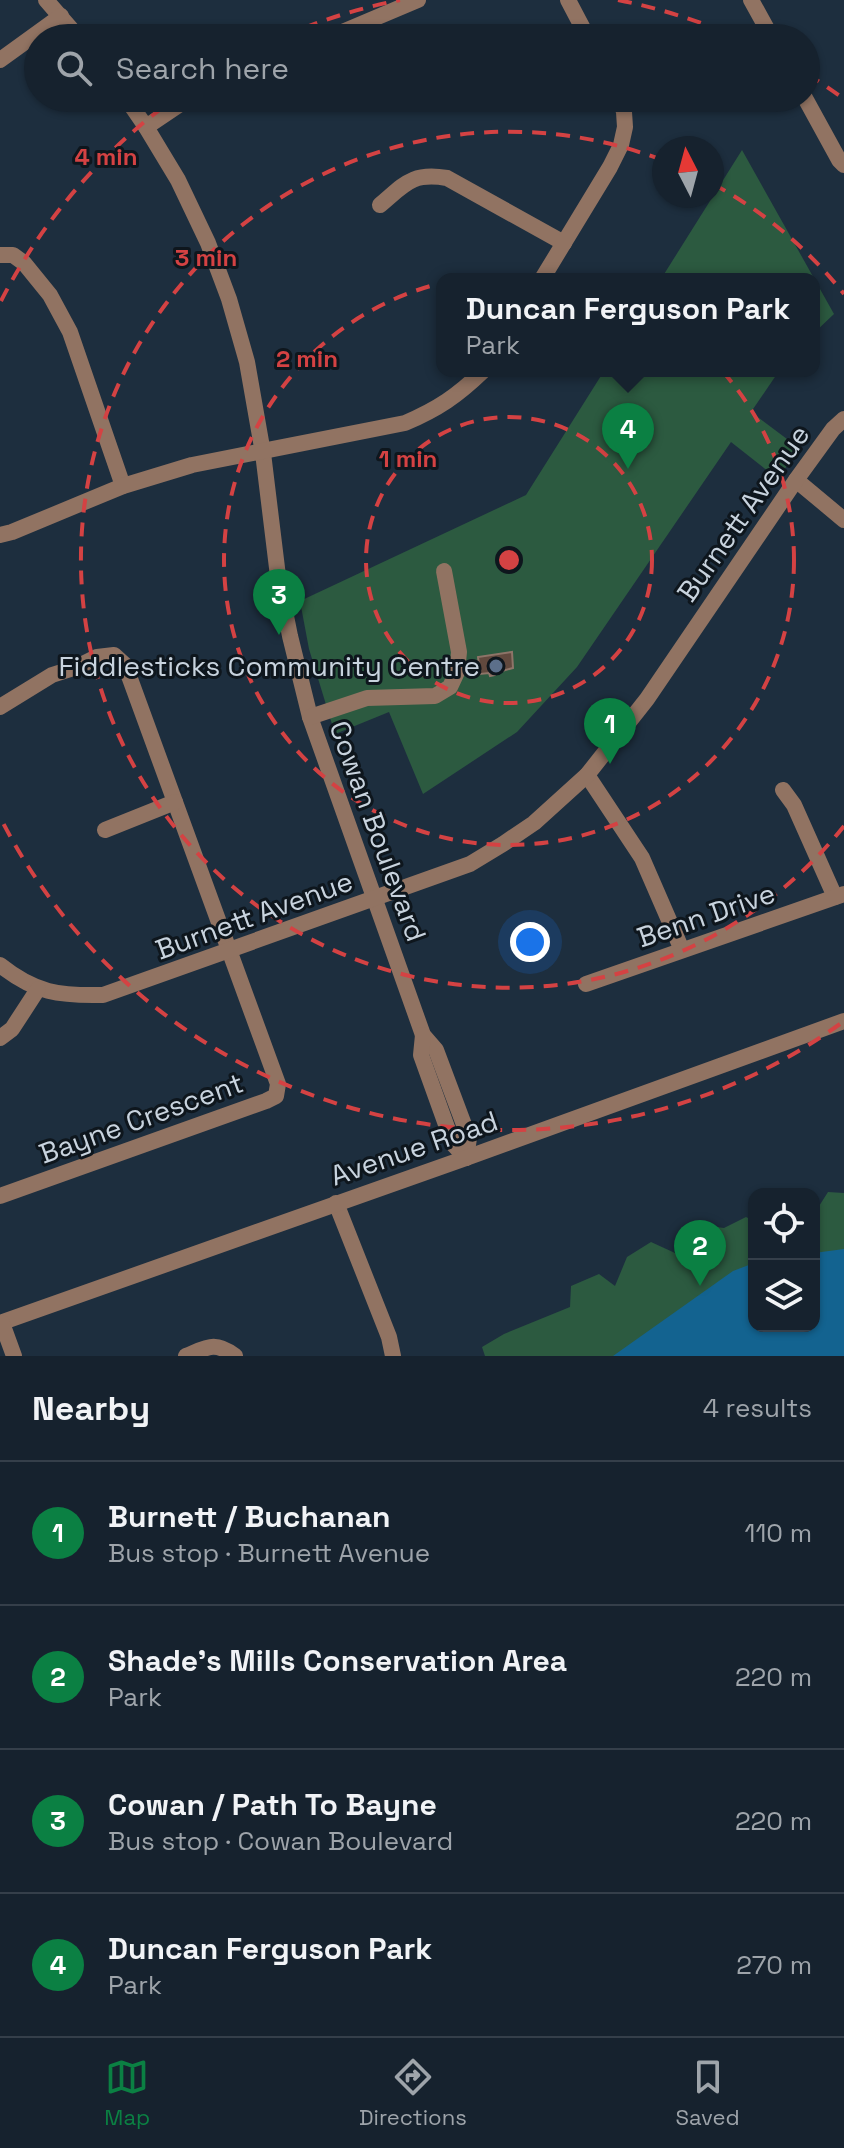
<!DOCTYPE html>
<meta charset="utf-8">
<style>
:root{--surface:#16222e;--page:#1f2a36;--text:#f1f3f6;--muted:#9ea4aa;--line:#353f4a;--accent:#0b8043}
body{margin:0;font-family:"Space Grotesk",sans-serif;background:var(--page);color:var(--text)}
.controls{position:absolute;right:24px;bottom:24px;display:grid;overflow:hidden;border-radius:16px;box-shadow:0 2px 6px #0004}
.controls button{width:72px;height:72px;display:grid;place-items:center;padding:0;border:0;border-bottom:2px solid var(--line);background:var(--surface);color:var(--text);font:40px sans-serif}
.compass{position:absolute;left:652px;top:136px;width:72px;height:72px;border-radius:50%;background:var(--surface);box-shadow:0 2px 6px #0004;rotate:354deg}
.you{position:absolute;left:530px;top:942px;width:28px;height:28px;margin:-20px;border:6px solid #fff;border-radius:50%;background:#1a73e8;box-shadow:0 0 0 12px #1a73e833}
.badge{display:grid;place-items:center;width:52px;height:52px;border-radius:50%;background:var(--accent);color:#fff;font-size:26px;font-weight:700}
.pin{position:absolute;translate:-50% -66px;filter:drop-shadow(0 2px 4px #0008)}
.pin::after{content:'';position:absolute;top:42px;width:28px;height:24px;background:inherit;clip-path:polygon(0 0,100% 0,50% 100%)}
.popup{position:absolute;left:436px;top:273px;width:384px;height:104px;box-sizing:border-box;display:grid;place-content:center;border-radius:16px;background:var(--surface);filter:drop-shadow(0 2px 6px #0005);font-size:26px;white-space:nowrap;color:var(--muted)}
.popup b{font-size:30px;color:var(--text)}
.popup::after{content:'';position:absolute;left:50%;top:100%;margin-left:-16px;border:16px solid transparent;border-top-color:var(--surface)}
.list{margin:0;padding:0;list-style:none}
h2{display:flex;justify-content:space-between;align-items:center;height:104px;margin:0;padding:0 32px;font-size:34px}
h2 small{font-size:26px;font-weight:400;color:var(--muted)}
.list li{display:grid;grid-template-columns:52px 1fr auto;gap:24px;align-items:center;box-sizing:border-box;height:144px;padding:0 32px;border-top:2px solid var(--line)}
.list b{display:block;font-size:30px;white-space:nowrap}
.list p{margin:0;font-size:26px;white-space:nowrap;color:var(--muted)}
.list em{font-size:26px;font-style:normal;color:var(--muted)}
.icon{flex:none;width:44px;height:44px;fill:none;stroke:currentColor;stroke-width:2;stroke-linecap:round;stroke-linejoin:round}
.map{position:relative;flex:none;width:844px;height:1356px;overflow:hidden}
.search{position:absolute;background:var(--surface);box-shadow:0 2px 6px #0004;left:24px;right:24px;top:24px;height:88px;display:flex;align-items:center;gap:20px;box-sizing:border-box;padding:0 28px;border-radius:44px;color:var(--muted);font-size:30px}
.sheet{height:680px;background:var(--surface)}
nav{display:flex;justify-content:space-around;align-items:center;box-sizing:border-box;height:112px;border-top:2px solid var(--line);background:var(--surface);font-size:22px;color:var(--muted)}
nav a{display:grid;justify-items:center;gap:4px}
nav .on{color:var(--accent)}
.map>svg:first-child{display:block}
.green{fill:#2c5a40}
.water{fill:#136390}
.building{fill:#61493e;stroke:#8e7468;stroke-width:2}
.lines{fill:none;stroke-linecap:round;stroke-linejoin:round}
.minor{stroke:#917362;stroke-width:16}
.ring{fill:none;stroke:#d44243;stroke-width:4;stroke-dasharray:14 10}
.service-dot{fill:#5c6f8a;stroke:#0e161d;stroke-width:3}
.labels{text-anchor:middle;dominant-baseline:central;stroke-width:6;stroke-linejoin:round;paint-order:stroke}
.street-label{font-size:28px;fill:#c8d3de;stroke:#0e161d}
.poi-label{font-size:28px;fill:#c8d3de;stroke:#0e161d;text-anchor:end}
.centre{fill:#d44243;stroke:#0e161d;stroke-width:4}
.ring-label{font-size:24px;text-anchor:middle;font-weight:bold;fill:#d44243;stroke:#0e161d;stroke-width:6;stroke-linejoin:round;paint-order:stroke}
</style>
<div class="map">
<svg width="844" height="1356" viewBox="0 0 844 1356">
<rect width="100%" height="100%" fill="#1d2e3e"/>
<g class="green">
<polygon points="742,150 834,314 814,333 814,279 661,279"/>
<polygon points="604,371 779,371 751,412 799,448 778,479 731,442 577,667 517,732 423,794 389,712 335,734 309,649 300,601 526,495"/>
<polygon points="828,1192 844,1193 844,1356 485,1356 482,1347 504,1334 570,1307 571,1286 599,1274 615,1286 627,1257 651,1242 675,1253 692,1257 700,1235 709,1226 724,1228 746,1217 754,1221 754,1326 814,1326 814,1214"/>
</g>
<polygon class="water" points="844,1249 844,1356 613,1356 733,1271 754,1263 754,1326 814,1326 814,1253"/>
<polygon class="building" points="512,652 513,668 495,673 495,675 490,676 489,673 480,674 478,657"/>
<g class="lines">
<g class="minor">
<polyline points="46,0 79,38"/>
<polyline points="568,0 588,38"/>
<polyline points="751,0 772,38"/>
<polyline points="328,38 418,0"/>
<polyline points="0,60 61,16"/>
<polyline points="126,98 146,127 178,180 208,243 229,299 247,362 263,453 278,576 290,636 310,717 423,1035 436,1050 469,1138 466,1158"/>
<polyline points="805,98 839,160 844,165"/>
<polyline points="146,127 189,98"/>
<path d="M380,205c25,-21 32,-33 67,-27l117,65"/>
<polyline points="0,255 13,255 24,263 50,295 70,332 123,486"/>
<polyline points="542,279 610,167 621,145 625,127 624,112 620,98"/>
<polyline points="796,480 844,520"/>
<path d="M0,535l12,-3 111,-46 69,-21 213,-42c33,-14 52,-27 78,-52"/>
<polyline points="0,707 52,675 77,667 97,657 114,655 125,665 278,1084 276,1096 266,1101 0,1196"/>
<polyline points="310,717 367,698 435,696 450,687 457,672 459,652 444,571"/>
<polyline points="587,775 642,858 682,950"/>
<polyline points="783,790 794,805 835,897"/>
<polyline points="105,830 175,802"/>
<path d="M0,965c35,28 59,31 103,30l367,-131 33,-20 31,-21 53,-48 60,-76 149,-219 37,-51 11,-10"/>
<polyline points="586,984 844,894"/>
<polyline points="423,1035 421,1055 453,1144 466,1158"/>
<polyline points="0,1038 12,1029 38,989"/>
<polyline points="336,1203 389,1337 393,1356"/>
<polyline points="0,1323 466,1158 844,1021"/>
<polyline points="2,1323 14,1356"/>
<path d="M186,1356c22,-9 29,-15 49,0"/>
</g>
</g>
<g class="ring">
<circle cx="509" cy="560" r="143"/>
<circle cx="509" cy="560" r="285"/>
<path d="M844 826A428 428 0 1 1 662 160M713 184A428 428 0 0 1 844 294"/>
<path d="M840 1024A570 570 0 0 1 1 819M1 301A570 570 0 0 1 174 99M282 37A570 570 0 0 1 400 0M618 0A570 570 0 0 1 736 37M807 74A570 570 0 0 1 840 96"/>
</g>
<circle class="service-dot" cx="496" cy="666" r="8"/>
<g class="labels">
<g class="street-label">
<text transform="translate(743 513) rotate(-55)">Burnett Avenue</text>
<text transform="translate(378 831) rotate(70)">Cowan Boulevard</text>
<text transform="translate(254 915) rotate(-20)">Burnett Avenue</text>
<text transform="translate(706 915) rotate(-19)">Benn Drive</text>
<text transform="translate(141 1118) rotate(-20)">Bayne Crescent</text>
<text transform="translate(414 1148) rotate(-19)">Avenue Road</text>
</g>
<g class="poi-label">
<text x="480" y="666">Fiddlesticks Community Centre</text>
</g>
</g>
<circle cx="509" cy="560" r="12" class="centre"/>
<g class="ring-label">
<text x="106" y="165">4 min</text>
<text x="206" y="266">3 min</text>
<text x="307" y="367">2 min</text>
<text x="408" y="467">1 min</text>
</g>
</svg>
<div class="controls">
<button><svg class="icon" aria-label="locate" viewBox="0 0 24 24"><circle cx="12" cy="12" r="6"/><path d="M12 2v4M12 18v4M2 12h4M18 12h4"/></svg></button>
<button><svg class="icon" aria-label="layers" viewBox="0 0 24 24"><path d="M12 4l9 5-9 5-9-5zM3 14l9 5 9-5"/></svg></button>
</div>
<svg class="compass" viewBox="-18 -18 36 36"><path d="M0-13l5 13h-10z" fill="#e53935"/><path d="M0 13l5-13h-10z" fill="#9ea4aa"/></svg>
<div class="you"></div>
<div class="pin badge" style="left:610px;top:764px">1</div>
<div class="pin badge" style="left:700px;top:1286px">2</div>
<div class="pin badge" style="left:279px;top:635px">3</div>
<div class="pin badge" style="left:628px;top:469px">4</div>
<div class="popup"><b>Duncan Ferguson Park</b>Park</div>
<div class="search"><svg class="icon" aria-label="search" viewBox="0 0 24 24"><circle cx="10" cy="10" r="6"/><path d="M15 15l6 6"/></svg>Search here</div>
</div>
<section class="sheet">
<h2>Nearby<small>4 results</small></h2>
<ul class="list">
<li><span class="badge">1</span><div><b>Burnett / Buchanan</b><p>Bus stop · Burnett Avenue</p></div><em>110 m</em></li>
<li><span class="badge">2</span><div><b>Shade’s Mills Conservation Area</b><p>Park</p></div><em>220 m</em></li>
<li><span class="badge">3</span><div><b>Cowan / Path To Bayne</b><p>Bus stop · Cowan Boulevard</p></div><em>220 m</em></li>
<li><span class="badge">4</span><div><b>Duncan Ferguson Park</b><p>Park</p></div><em>270 m</em></li>
</ul>
</section>
<nav>
<a class="on"><svg class="icon" aria-label="map" viewBox="0 0 24 24"><path d="M3 6l6-2 6 2 6-2v14l-6 2-6-2-6 2zM9 4v14M15 6v14"/></svg>Map</a>
<a><svg class="icon" aria-label="directions" viewBox="0 0 24 24"><path d="M12 3l9 9-9 9-9-9zM9 14v-3h6M13 9l2 2-2 2"/></svg>Directions</a>
<a><svg class="icon" aria-label="saved" viewBox="0 0 24 24"><path d="M7 4h10v16l-5-4-5 4z"/></svg>Saved</a>
</nav>
